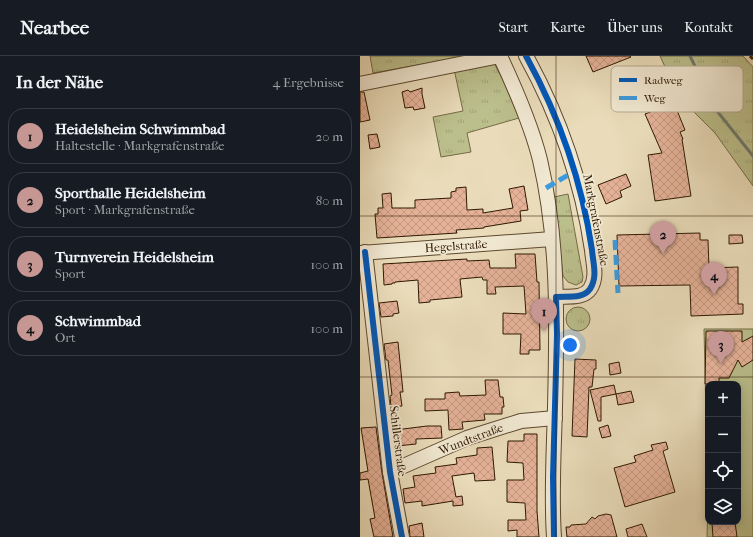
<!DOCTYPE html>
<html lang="de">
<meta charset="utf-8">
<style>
:root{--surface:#171b24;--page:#242831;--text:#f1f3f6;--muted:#9ea1a6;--line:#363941;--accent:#c59692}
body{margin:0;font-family:"IM FELL French Canon",serif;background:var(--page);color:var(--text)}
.controls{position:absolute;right:12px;bottom:12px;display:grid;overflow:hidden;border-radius:8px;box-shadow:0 2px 10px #0003}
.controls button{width:36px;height:36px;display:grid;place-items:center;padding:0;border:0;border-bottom:1px solid var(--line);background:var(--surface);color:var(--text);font:20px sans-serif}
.you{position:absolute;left:210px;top:289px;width:14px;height:14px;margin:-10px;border:3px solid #fff;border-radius:50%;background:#1a73e8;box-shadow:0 0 0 6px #1a73e833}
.badge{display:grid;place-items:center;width:26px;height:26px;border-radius:50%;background:var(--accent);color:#111;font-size:13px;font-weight:700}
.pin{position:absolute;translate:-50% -33px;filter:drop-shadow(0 1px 2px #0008)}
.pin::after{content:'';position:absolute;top:21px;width:14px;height:12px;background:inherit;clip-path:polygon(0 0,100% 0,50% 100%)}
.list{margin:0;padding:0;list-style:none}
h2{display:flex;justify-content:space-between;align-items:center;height:52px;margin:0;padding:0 16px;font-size:17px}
h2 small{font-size:13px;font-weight:400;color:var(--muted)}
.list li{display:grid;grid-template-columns:26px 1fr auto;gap:12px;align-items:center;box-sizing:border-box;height:56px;margin:0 8px 8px;padding:0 8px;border:1px solid var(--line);border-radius:16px}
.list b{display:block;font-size:15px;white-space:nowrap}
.list p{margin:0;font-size:13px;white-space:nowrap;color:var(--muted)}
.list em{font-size:13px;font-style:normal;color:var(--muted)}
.icon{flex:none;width:22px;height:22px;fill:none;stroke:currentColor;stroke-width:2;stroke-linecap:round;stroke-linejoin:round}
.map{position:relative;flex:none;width:393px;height:481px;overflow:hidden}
header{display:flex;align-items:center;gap:24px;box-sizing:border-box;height:56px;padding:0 20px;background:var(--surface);border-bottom:1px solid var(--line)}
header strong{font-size:19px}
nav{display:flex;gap:22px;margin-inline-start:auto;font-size:14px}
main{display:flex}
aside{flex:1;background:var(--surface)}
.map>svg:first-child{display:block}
.grass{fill:url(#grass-tufts);stroke:#746c46}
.pitch{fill:#bbbf8c;stroke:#746c46;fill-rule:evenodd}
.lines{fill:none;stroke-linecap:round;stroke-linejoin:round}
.stream{stroke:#6e796d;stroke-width:3}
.building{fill:url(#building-cross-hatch);stroke:#2e1801}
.minor-casing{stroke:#5d492f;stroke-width:16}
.minor{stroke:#f1e8d2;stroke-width:14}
.rail{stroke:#2e1801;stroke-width:3;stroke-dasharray:7 7;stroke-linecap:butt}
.quiet{stroke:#3d9add;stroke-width:5;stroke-dasharray:10 5;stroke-linecap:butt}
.cycleway-casing{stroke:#f1e8d2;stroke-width:8}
.cycleway{stroke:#0057b8;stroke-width:6}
.grid{fill:none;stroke:#2e1801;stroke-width:1;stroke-opacity:0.55}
.labels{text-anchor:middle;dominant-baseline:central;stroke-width:3.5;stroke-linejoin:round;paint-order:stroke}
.street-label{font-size:12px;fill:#2e1801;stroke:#f1e8d2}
.key{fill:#f1e8d2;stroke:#b6aa93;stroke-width:1}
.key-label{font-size:11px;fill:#2e1801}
</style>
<header>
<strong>Nearbee</strong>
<nav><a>Start</a><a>Karte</a><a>Über uns</a><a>Kontakt</a></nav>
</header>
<main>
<aside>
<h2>In der Nähe<small>4 Ergebnisse</small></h2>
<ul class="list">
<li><span class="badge">1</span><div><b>Heidelsheim Schwimmbad</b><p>Haltestelle · Markgrafenstraße</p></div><em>20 m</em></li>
<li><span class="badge">2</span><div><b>Sporthalle Heidelsheim</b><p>Sport · Markgrafenstraße</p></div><em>80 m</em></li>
<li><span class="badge">3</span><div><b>Turnverein Heidelsheim</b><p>Sport</p></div><em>100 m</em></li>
<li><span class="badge">4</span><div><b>Schwimmbad</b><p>Ort</p></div><em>100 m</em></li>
</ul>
</aside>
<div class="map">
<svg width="393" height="481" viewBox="0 0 393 481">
<defs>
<pattern id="grass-tufts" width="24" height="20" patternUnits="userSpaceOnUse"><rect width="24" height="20" fill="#bbbf8c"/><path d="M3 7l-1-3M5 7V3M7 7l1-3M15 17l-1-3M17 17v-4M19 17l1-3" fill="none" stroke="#a1a377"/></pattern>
<pattern id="building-cross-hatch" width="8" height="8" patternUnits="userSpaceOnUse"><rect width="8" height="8" fill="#e5b298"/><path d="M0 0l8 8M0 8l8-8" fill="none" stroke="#c59881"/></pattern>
</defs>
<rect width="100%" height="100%" fill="#eadcba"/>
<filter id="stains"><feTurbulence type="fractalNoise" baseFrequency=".005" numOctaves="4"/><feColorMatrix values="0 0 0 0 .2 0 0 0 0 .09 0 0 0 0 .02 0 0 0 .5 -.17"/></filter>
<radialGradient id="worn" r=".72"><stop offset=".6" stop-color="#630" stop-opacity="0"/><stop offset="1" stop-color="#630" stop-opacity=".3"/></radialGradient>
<g class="grass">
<polygon points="10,0 107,0 13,17"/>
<polygon points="300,0 383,0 393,11 393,130 355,77 319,41"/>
<polygon points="133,5 144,26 159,62 107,77 111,96 81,101 73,61 103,55 94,13"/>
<polygon points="208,138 223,221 222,226 216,229 208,226 203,220 194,141"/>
<circle cx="218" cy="263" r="12"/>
</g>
<path class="pitch" d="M344,273h49v208h-46l1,-33zM348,328h30v138h-30z"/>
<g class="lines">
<polyline class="stream" points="330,0 357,55 393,100"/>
</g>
<g class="building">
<polygon points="226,0 270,0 271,1 233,16"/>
<polygon points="62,32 62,38 65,52 54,54 53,51 45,52 42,36 48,34 50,36"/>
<polygon points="0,36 4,36 10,64 0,66"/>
<polygon points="314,47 325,74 320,76 323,83 322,83 331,140 295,145 288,99 302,97 285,58"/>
<polygon points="17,78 20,91 10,93 8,79"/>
<polygon points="266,118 271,130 260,135 262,141 246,148 238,129"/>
<polygon points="164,130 168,154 160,155 161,165 124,171 124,172 96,174 97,177 17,182 15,158 18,158 18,152 23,152 22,138 31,137 32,152 55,152 55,144 91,142 91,136 96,135 96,132 106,131 107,154 123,153 123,157 153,152 149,133"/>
<polygon points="340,177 340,184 348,184 349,212 378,211 378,248 383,248 383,258 331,260 330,229 259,230 257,179"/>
<polygon points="369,179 382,179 383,187 369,188"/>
<polygon points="155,198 175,198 177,226 179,226 180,294 169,294 169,298 160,298 161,278 143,278 143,257 166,258 164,230 135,231 136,238 127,238 127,224 123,224 122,221 100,223 102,241 70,244 70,246 59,247 58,224 35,226 35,227 32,227 32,228 24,229 23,208 107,203 107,205 129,204 130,212 156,212"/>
<polygon points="37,245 39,257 33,258 33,260 21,261 19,247"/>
<polygon points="346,275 382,275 382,286 393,280 393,304 382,311 378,304 369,322 359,322 359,328 345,328"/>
<polygon points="38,286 43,336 40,336 42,350 31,351 30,340 32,339 28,304 26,304 24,288"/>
<polygon points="215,303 236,304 236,313 234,313 232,331 229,331 227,381 212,380"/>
<polygon points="259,306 261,317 250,319 249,308"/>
<polygon points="125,324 138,324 140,341 143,341 144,351 142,351 142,358 124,358 125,364 102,366 103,373 89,374 88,354 65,355 65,343 85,343 85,337 99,336 100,340 126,339"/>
<polygon points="254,329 256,338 241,341 241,365 238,365 230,334"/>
<polygon points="271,335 274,346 258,349 256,338"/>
<polygon points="248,369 251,380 242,382 239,372"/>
<polygon points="67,370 81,370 82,382 56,383 56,388 37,390 35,374"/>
<polygon points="16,371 22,417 33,481 14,481 10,463 15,462 8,423 0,424 0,417 8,415 1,372"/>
<polygon points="164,378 177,378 177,455 179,481 157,481 157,474 148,475 148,464 166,464 165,447 147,446 147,424 164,424 163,407 147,406 148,385 164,385"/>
<polygon points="306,386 308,393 303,395 315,436 265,451 254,412 276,406 274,400 293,394 291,389"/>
<polygon points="132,391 135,424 115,425 114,417 92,420 96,441 102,440 103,449 93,450 93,445 62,450 62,445 45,447 43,433 55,431 53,420 76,417 75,411 97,408 96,402 117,399 117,392"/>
<polygon points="246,458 251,459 257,481 207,481 206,471 210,471 211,469 226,468 232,461 235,463 238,460"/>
<polygon points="375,466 377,481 353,481 352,467"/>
<polygon points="62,467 64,481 50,481 49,470"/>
<polygon points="282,468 287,481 268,481 266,473"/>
</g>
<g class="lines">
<defs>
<g id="minor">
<path d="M140,0c16,34 31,68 40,104 19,81 17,165 15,247 -1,43 -4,87 -1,130"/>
<path d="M166,0c33,60 56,126 66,194 1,13 6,27 -2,39 -7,10 -22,7 -34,8"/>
<polyline points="0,28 140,0"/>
<polyline points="5,196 30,416 42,481"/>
<polyline points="0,197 192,183"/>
<polyline points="30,416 107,382 161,365 195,362"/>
</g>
</defs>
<use href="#minor" class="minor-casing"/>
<use href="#minor" class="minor"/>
<polyline class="rail" points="390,0 393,3"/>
<g class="quiet">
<polyline points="186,132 215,115"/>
<polyline points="255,184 258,237"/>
</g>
<defs>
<g id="cycleway">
<path d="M166,0c33,60 56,126 66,194 1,13 6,27 -2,39 -7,10 -22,7 -34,8l1,38 -4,142 1,60"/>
<polyline points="5,196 30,416 42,481"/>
</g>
</defs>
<use href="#cycleway" class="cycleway-casing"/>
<use href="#cycleway" class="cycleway"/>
</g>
<path class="grid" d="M196,0v481M0,160h393M0,321h393"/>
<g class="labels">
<g class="street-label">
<text transform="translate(236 164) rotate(79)">Markgrafenstraße</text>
<text transform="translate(96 190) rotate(-4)">Hegelstraße</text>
<text transform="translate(111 383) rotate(-21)">Wundtstraße</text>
<text transform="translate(38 385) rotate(83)">Schillerstraße</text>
</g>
</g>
<rect x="251" y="10" width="132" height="46" rx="6" class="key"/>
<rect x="259" y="22" width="18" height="4" fill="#0057b8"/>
<rect x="259" y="40" width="18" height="4" fill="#3d9add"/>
<g class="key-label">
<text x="284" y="28">Radweg</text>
<text x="284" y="46">Weg</text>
</g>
<rect width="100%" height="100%" filter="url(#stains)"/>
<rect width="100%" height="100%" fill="url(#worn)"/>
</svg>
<div class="controls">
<button>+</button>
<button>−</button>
<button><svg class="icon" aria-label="locate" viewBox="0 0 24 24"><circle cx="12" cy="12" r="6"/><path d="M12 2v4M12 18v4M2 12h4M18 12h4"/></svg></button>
<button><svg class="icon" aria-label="layers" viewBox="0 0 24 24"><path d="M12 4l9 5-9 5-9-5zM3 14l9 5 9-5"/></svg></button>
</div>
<div class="you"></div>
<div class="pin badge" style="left:184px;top:275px">1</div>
<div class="pin badge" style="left:303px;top:198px">2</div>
<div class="pin badge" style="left:361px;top:308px">3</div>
<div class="pin badge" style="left:354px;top:239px">4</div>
</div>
</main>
